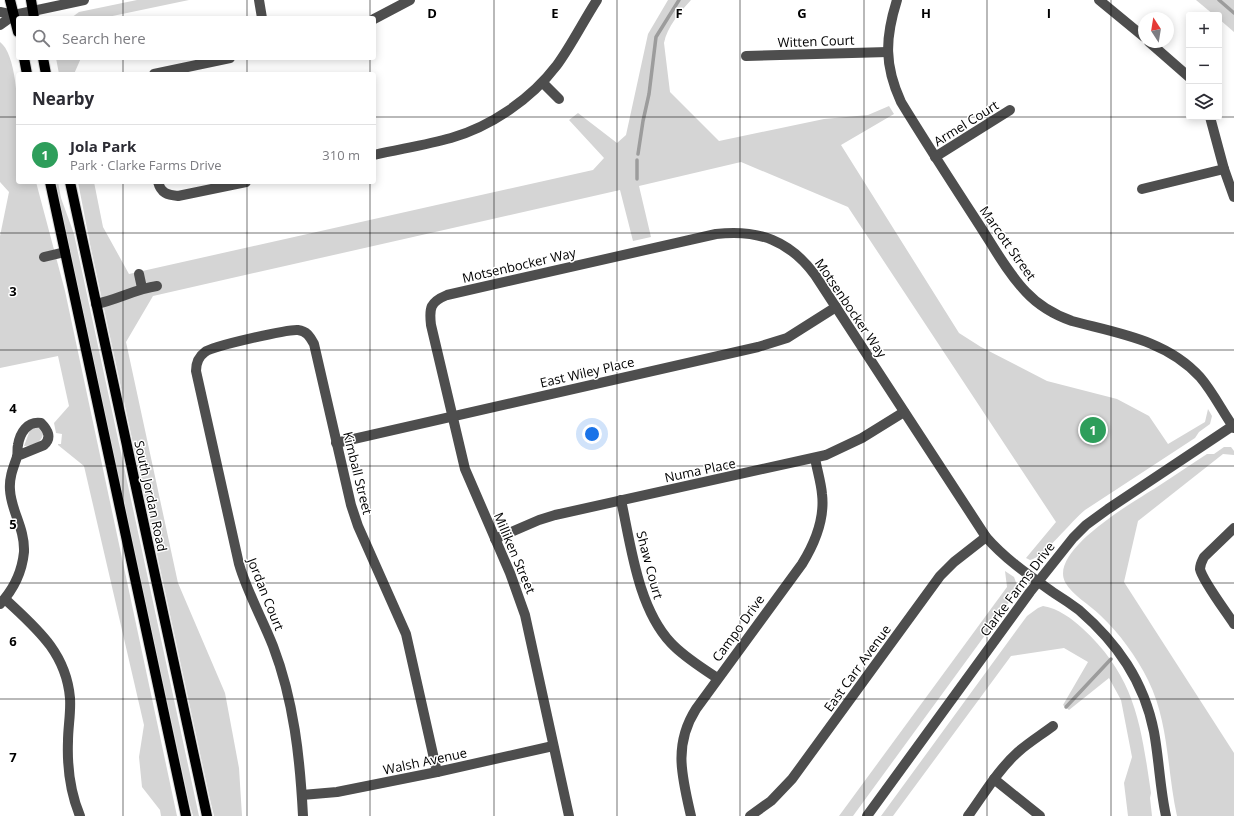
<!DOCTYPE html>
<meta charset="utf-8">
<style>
:root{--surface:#fff;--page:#f7f7f7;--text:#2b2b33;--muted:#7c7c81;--line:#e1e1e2;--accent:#b45309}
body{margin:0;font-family:"Open Sans",sans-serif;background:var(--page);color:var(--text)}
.controls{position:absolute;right:12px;top:12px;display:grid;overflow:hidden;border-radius:4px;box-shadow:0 2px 10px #0003}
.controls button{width:36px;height:36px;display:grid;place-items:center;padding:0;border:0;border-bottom:1px solid var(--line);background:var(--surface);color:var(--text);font:20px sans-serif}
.compass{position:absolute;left:1138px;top:12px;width:36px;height:36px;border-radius:50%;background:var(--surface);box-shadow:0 2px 10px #0003;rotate:348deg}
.you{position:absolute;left:592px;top:434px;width:14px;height:14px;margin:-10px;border:3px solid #fff;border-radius:50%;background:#1a73e8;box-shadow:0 0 0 6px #1a73e833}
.badge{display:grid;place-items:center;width:26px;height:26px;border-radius:50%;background:var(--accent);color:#fff;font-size:13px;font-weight:700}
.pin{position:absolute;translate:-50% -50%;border:2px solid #fff;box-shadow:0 1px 4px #0006}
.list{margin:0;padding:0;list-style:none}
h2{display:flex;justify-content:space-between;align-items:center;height:52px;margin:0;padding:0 16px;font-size:17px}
h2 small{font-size:13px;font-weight:400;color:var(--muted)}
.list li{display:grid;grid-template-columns:26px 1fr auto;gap:12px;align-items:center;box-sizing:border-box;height:60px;padding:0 16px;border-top:1px solid var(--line)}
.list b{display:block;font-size:15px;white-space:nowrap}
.list p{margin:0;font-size:13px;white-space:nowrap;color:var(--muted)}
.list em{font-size:13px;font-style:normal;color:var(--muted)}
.icon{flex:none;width:22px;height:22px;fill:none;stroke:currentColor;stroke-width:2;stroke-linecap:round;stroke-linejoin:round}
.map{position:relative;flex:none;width:1234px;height:816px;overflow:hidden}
.search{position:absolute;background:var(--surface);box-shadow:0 2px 10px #0003;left:16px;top:16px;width:360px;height:44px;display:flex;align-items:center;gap:10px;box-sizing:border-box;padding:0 14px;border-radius:4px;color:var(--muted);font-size:15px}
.panel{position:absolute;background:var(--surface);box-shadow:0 2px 10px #0003;left:16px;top:72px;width:360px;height:112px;border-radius:4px}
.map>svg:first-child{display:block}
.green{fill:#d5d5d5}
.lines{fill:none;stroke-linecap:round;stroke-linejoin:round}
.stream{stroke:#9c9c9c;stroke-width:3.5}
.major-casing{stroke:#dbdbdb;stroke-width:12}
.minor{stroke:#4e4e4e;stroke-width:10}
.major{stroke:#000;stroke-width:10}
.grid{fill:none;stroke:#000;stroke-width:1;stroke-opacity:0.55}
.labels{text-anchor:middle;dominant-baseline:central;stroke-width:3;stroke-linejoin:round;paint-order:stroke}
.street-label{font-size:13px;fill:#000;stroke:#fff}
.grid-label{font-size:13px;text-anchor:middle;font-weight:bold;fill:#000;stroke:#fff;stroke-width:3;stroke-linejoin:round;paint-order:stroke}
</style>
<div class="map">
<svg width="1234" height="816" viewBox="0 0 1234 816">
<rect width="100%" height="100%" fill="#fff"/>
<g class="green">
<polygon points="137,0 189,0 103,18 71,18 79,12"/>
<path d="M668,0h23c-11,12 -24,27 -27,43l6,49 49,49 105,-22 44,-4 21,-9 5,8 -53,31 118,188 22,14 66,34 70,18 32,17 19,28 37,-22 3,-13 4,7 -2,8 -11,8 -4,6 -110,72c-13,10 -42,48 -55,50l-4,-2 30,-36 -208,-315 -107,-45 -102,24 12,51 -18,4 -13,-51 -467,106 -27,46 52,241 47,110 14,75 3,48h-28l-5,-21 -119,-551 -12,-62h16l9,45 26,47 464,-104 11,-12 -35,-38 9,-7 39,30 9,-8 22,-101z"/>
<polygon points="1196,0 1234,0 1234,32 1219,19 1219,15 1214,15"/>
<path d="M0,42c23,17 18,111 18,140h18l29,109 112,525h-16l-1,-6 -18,-23 -3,-30 5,-32 -60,-259 -26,-21v-1h3l1,-10 -6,-1 -2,-10 15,-17 -11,-50 -58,12v-132l9,-44 -9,-10z"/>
<polygon points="56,58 81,58 74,74 59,74"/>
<polygon points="55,182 58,182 61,198 74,234 199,816 193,816 189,802"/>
<path d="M36,427l3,1 4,6c-1,9 -12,12 -19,12l6,-16z"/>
<path d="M1224,447h7l3,4v4l-11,-1 -85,67 -14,61 110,171v63h-57c-10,-45 -8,-94 -29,-136 -12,-24 -28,-46 -48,-65 -10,-10 -28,-20 -35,-33 -16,-32 70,-81 92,-95 17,-11 33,-22 50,-33h7z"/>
<polygon points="1005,571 1014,577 1017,585 1011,595 1010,601 853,816 839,816 1007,587"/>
<path d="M1043,606c15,2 29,13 39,22 54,49 59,98 69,165l-1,5 2,18h-24l-4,-33 8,-26 -11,-57 -12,-22 -40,32 -6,-5 25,-43 -24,-14 -53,8 -118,160h-12l146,-200 11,-8z"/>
</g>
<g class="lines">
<g class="stream">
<polyline points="1219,0 1234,13"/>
<polyline points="638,154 643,121 649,94 656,37 679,0"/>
<polyline points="637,179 637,160"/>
<polyline points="1066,707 1111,659"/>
</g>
<defs>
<g id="major">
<polyline points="10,0 18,32"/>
<polyline points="31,0 34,18"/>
<polyline points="24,58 27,74"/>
<polyline points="43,58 46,74"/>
<polyline points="50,182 186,816"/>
<polyline points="70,182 207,816"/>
</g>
</defs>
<use href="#major" class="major-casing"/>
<g class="minor">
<polyline points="259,0 262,18"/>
<path d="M897,0c-12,38 -13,65 4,102 25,41 51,81 77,121 15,23 29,49 48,69 13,14 29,23 46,29 45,12 95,19 128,56 13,15 22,34 34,51"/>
<polyline points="1099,0 1144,37"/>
<polyline points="0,12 14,15"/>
<polyline points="374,19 410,0"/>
<polyline points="0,25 14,15 84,0"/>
<polyline points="1149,42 1189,77"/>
<polyline points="746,56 888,52"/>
<polyline points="154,74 230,58"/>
<polyline points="543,83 559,99"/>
<polyline points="1210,117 1224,169 1234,197"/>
<path d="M374,155c26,-6 52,-10 77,-17 41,-12 80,-39 106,-73 14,-19 27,-45 40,-65"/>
<polyline points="935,157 1010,110"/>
<path d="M158,182c3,11 9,13 20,14l68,-14"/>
<polyline points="1142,189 1224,169"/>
<polyline points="44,257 65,252"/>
<polyline points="139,274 142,288"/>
<path d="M96,304c21,-4 39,-15 61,-18"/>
<polyline points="336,443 758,347 787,338 836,307"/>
<path d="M621,500c10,46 17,108 50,143 13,14 30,24 46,35"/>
<path d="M1234,528l-30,29c-2,4 -4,7 -4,12 2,11 27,44 34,55"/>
<polyline points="495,539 539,520 555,515 826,455 862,438 904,412"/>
<path d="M5,599c31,29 61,53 65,99 1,15 -2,29 -2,43 -1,26 2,51 12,75"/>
<path d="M0,604c13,-14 22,-32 24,-52 1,-24 -13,-41 -14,-62 -1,-12 3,-22 7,-33 1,-4 0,-8 1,-12 2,-12 9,-24 23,-22 7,7 11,15 3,22l-27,11"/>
<polyline points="994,779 1040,816"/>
<polyline points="302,795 337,792 437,772 553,746"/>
<path d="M303,816c-3,-58 -9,-115 -30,-170 -11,-28 -26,-54 -34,-82l-43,-193c0,-8 2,-14 9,-19 7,-6 84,-23 93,-22 9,1 12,7 16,14l37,161 7,21 48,108 31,138"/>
<path d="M569,816l-44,-201 -15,-42 -45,-104 -34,-144c-2,-17 -1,-23 16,-30l269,-61c43,-5 74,7 99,41l171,262c19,22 44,39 68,56 8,5 17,11 25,17 38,33 65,71 75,122 5,27 6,57 12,84"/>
<path d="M691,816c-9,-39 -18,-71 5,-107l106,-145c13,-21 23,-45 20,-70 -1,-12 -5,-24 -7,-36"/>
<polyline points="750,816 771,801 792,779 940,576 954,562 986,537"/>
<polyline points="867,816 1030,592 1073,538 1086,525 1108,509 1234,425"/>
<path d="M968,816c16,-22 30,-46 50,-64 10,-9 23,-17 35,-26"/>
</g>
<use href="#major" class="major"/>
</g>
<path class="grid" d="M123,0v18M247,0v18M370,0v18M494,0v816M617,0v816M740,0v816M864,0v816M987,0v816M1111,0v816M123,58v16M247,58v16M370,58v16M0,117h18M374,117h815M1219,117h15M123,182v634M247,182v634M370,182v634M0,233h1234M0,350h1234M0,466h1234M0,583h1234M0,699h1234"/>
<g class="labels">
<g class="street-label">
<text transform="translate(816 41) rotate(-2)">Witten Court</text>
<text transform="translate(966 123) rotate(-32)">Armel Court</text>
<text transform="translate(1008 243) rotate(55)">Marcott Street</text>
<text transform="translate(519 265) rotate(-13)">Motsenbocker Way</text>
<text transform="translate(851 308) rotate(56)">Motsenbocker Way</text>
<text transform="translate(587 372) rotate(-13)">East Wiley Place</text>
<text transform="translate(700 470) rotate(-12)">Numa Place</text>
<text transform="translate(358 473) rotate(76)">Kimball Street</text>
<text transform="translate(151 496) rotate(78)">South Jordan Road</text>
<text transform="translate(515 553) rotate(67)">Milliken Street</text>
<text transform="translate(650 565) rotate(75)">Shaw Court</text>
<text transform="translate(1017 589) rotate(-53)">Clarke Farms Drive</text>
<text transform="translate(266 594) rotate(68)">Jordan Court</text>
<text transform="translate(738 628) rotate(-54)">Campo Drive</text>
<text transform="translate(857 668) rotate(-54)">East Carr Avenue</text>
<text transform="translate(425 761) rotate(-12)">Walsh Avenue</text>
</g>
</g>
<g class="grid-label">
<text x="432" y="18">D</text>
<text x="555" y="18">E</text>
<text x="679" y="18">F</text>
<text x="802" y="18">G</text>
<text x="926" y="18">H</text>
<text x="1049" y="18">I</text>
<text x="13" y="296">3</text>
<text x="13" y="413">4</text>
<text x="13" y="529">5</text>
<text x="13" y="646">6</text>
<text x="13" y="762">7</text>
</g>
</svg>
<div class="controls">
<button>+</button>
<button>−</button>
<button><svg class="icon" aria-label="layers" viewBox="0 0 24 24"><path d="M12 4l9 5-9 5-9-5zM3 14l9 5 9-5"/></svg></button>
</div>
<svg class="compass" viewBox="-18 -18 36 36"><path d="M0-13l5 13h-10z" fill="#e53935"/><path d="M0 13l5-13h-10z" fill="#7c7c81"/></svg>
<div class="you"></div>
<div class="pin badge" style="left:1093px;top:430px;background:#2e9e5b">1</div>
<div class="search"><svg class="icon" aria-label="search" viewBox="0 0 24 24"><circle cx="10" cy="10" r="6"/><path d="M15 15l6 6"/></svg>Search here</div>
<section class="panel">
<h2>Nearby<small></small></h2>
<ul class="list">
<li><span class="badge" style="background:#2e9e5b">1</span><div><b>Jola Park</b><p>Park · Clarke Farms Drive</p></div><em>310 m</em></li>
</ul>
</section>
</div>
